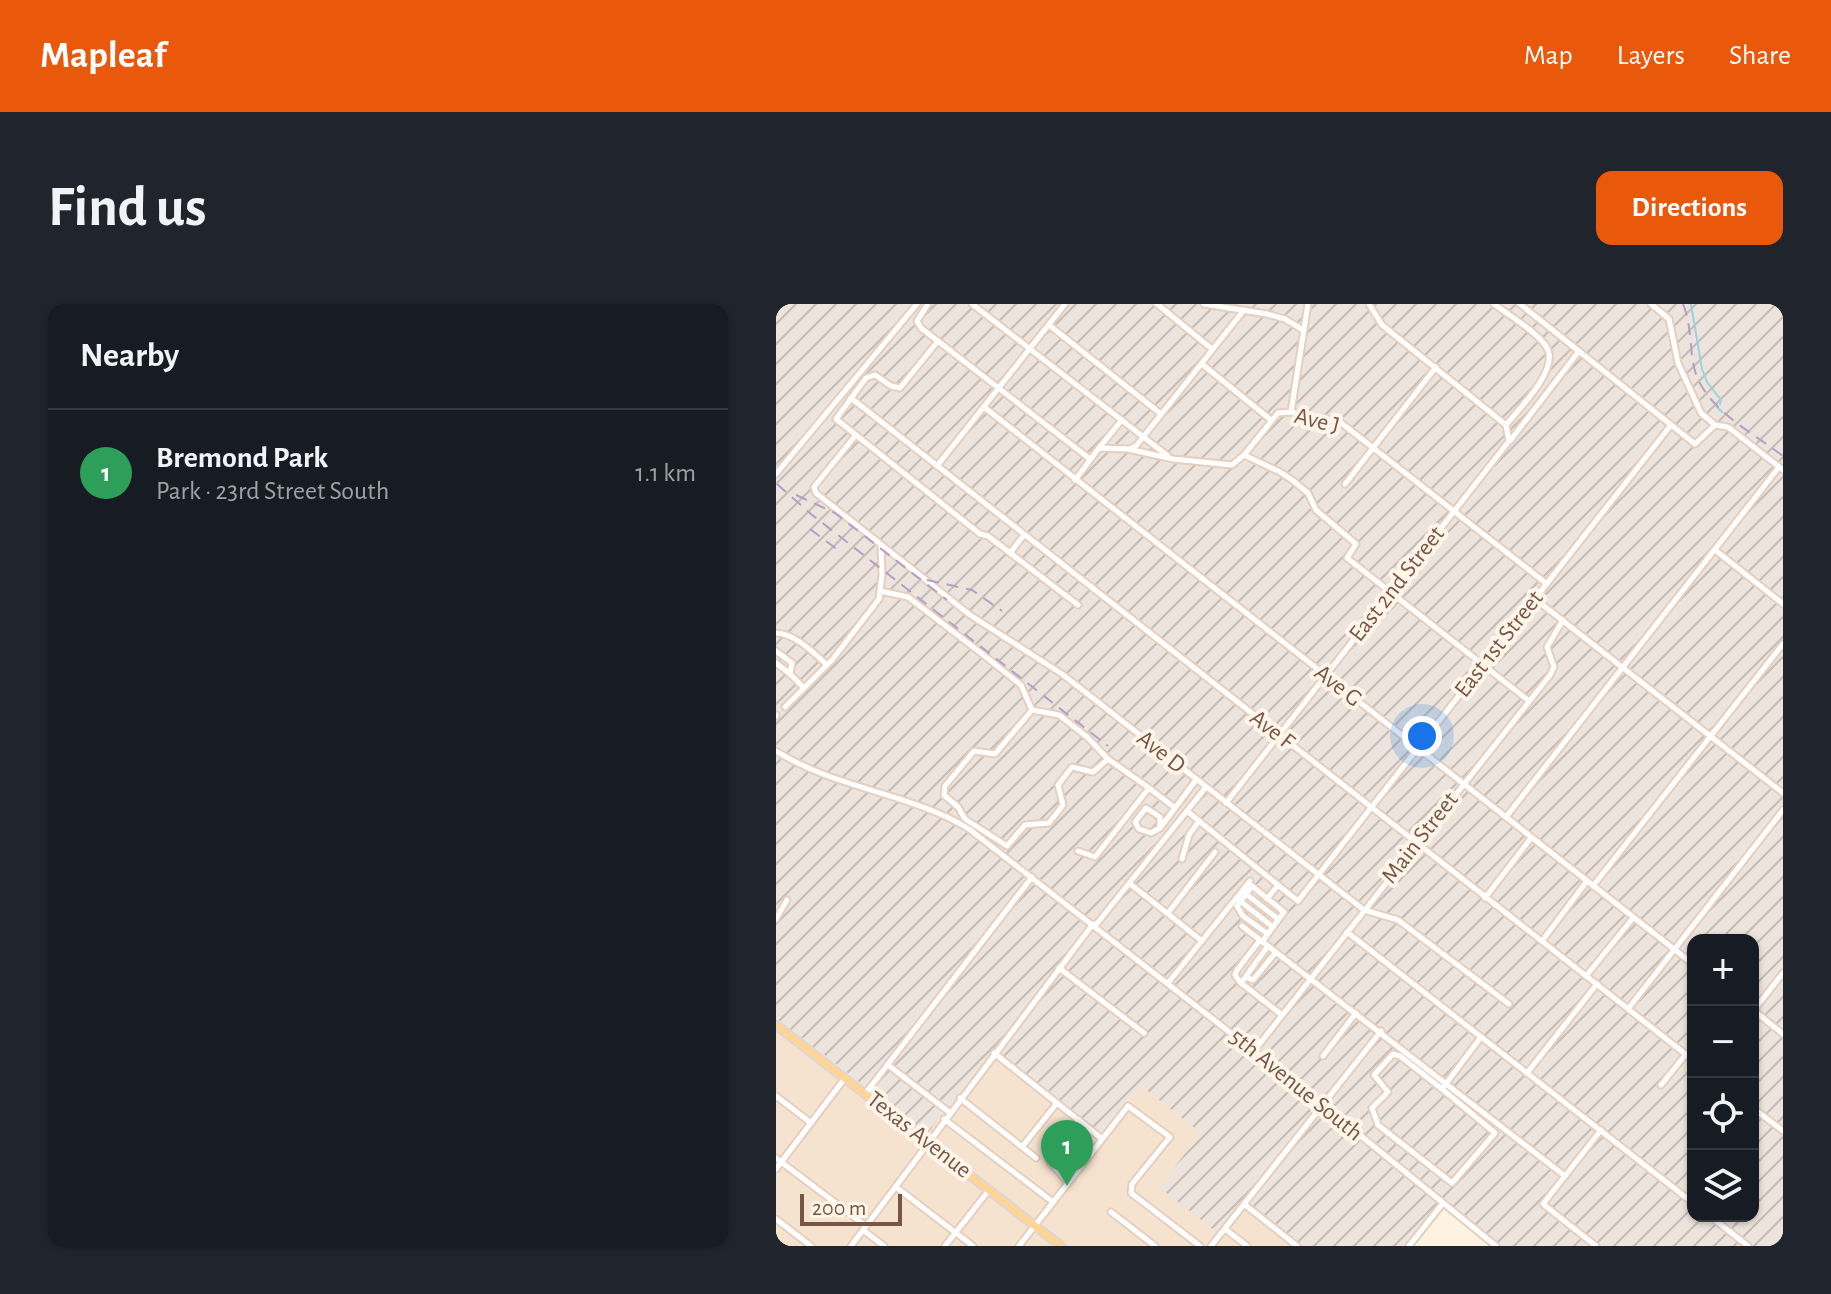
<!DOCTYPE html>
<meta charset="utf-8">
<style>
:root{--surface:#171b24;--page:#20242c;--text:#f1f3f6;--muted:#9ea1a6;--line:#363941;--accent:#ea580c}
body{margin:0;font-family:"Alegreya Sans",sans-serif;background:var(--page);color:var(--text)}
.controls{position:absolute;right:24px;bottom:24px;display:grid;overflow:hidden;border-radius:16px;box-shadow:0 2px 6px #0004}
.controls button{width:72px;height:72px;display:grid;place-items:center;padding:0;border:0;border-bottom:2px solid var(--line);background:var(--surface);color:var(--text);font:40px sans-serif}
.scale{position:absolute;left:24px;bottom:20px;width:102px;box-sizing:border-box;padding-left:8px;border:4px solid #785546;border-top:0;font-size:22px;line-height:28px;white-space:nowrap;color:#785546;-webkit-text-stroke:6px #fff5e9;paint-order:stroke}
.you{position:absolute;left:646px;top:432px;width:28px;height:28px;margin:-20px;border:6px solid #fff;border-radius:50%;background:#1a73e8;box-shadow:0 0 0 12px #1a73e833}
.badge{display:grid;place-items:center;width:52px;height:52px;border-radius:50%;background:var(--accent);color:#fff;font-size:26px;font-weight:700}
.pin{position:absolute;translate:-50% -66px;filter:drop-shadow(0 2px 4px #0008)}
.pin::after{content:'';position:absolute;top:42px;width:28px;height:24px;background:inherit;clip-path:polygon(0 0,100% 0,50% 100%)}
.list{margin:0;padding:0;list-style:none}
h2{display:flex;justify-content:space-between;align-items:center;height:104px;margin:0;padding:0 32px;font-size:34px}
h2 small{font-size:26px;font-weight:400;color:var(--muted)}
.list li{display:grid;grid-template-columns:52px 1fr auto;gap:24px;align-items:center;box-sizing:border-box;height:128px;padding:0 32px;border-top:2px solid var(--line)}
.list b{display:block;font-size:30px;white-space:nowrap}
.list p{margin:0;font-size:26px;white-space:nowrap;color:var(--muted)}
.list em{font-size:26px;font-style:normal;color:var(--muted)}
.icon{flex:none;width:44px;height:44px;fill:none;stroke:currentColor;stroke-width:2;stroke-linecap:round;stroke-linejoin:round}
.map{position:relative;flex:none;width:1007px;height:942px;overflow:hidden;border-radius:16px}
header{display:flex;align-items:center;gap:48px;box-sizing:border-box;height:112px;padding:0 40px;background:var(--accent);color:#fff}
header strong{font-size:38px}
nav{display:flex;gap:44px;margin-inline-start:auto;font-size:28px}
.intro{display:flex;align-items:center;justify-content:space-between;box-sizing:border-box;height:192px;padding:0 48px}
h1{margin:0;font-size:56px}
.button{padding:20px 36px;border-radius:16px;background:var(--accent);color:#fff;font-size:28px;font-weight:700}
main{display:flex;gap:48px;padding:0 48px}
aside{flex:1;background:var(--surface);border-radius:16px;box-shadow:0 2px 6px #0004}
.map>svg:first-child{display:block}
.residential{fill:#f6e3cf}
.industrial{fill:url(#industrial-furrows);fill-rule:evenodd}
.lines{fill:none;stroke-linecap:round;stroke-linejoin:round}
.stream{stroke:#99d5dc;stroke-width:2}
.minor-casing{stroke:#e5cfbf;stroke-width:9}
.major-casing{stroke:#dfd6d3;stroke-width:11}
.minor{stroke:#fff;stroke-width:5}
.major{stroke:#ffd497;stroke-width:7}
.rail{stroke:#b39fc8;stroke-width:2;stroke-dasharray:12 8;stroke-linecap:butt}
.labels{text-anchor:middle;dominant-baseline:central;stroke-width:8;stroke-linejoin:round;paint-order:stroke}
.street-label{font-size:24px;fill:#785546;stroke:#fff5e9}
</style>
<header>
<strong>Mapleaf</strong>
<nav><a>Map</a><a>Layers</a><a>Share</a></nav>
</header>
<div class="intro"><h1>Find us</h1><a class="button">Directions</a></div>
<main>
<aside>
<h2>Nearby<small></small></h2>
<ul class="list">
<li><span class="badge" style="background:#2e9e5b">1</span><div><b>Bremond Park</b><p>Park · 23rd Street South</p></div><em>1.1 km</em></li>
</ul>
</aside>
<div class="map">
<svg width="1007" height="942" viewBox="0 0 1007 942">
<defs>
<pattern id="industrial-furrows" width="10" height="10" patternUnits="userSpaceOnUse" patternTransform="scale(2)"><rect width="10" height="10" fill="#ede4dd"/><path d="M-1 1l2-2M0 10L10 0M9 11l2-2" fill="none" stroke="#c5bcb5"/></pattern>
</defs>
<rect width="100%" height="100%" fill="#fef2e1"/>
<polygon class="residential" points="0,714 150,830 217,744 325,829 364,781 425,829 384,882 468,895 527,942 0,942"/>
<path class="industrial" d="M0,0h1007v942h-292l-53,-42 -33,42h-102l-59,-47 -26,34 -59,-46 42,-54 -61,-48 -39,49 -108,-86 -66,86 -151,-116zM917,636h60v276h-60z"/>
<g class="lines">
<g class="stream">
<polyline points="915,0 926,65 931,78 945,96 944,100"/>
<polyline points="941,103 946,108"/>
</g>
<defs>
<g id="minor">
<polyline points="152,0 141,17 145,24 314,155"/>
<polyline points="196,0 392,152"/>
<polyline points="381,0 436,45"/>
<polyline points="428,0 491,10 509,15 527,26"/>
<polyline points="593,0 606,21 730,121"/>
<polyline points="744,0 919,140 939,121"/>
<polyline points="875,0 893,15 902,59 925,109 939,121 952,123 1007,166"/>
<polyline points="273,21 385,110"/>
<polyline points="162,37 124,84 115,82 99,71 90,74 60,115 204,230 212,232 302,301"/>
<polyline points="426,60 495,116"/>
<polyline points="75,94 917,756"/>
<polyline points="208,103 917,660"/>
<polyline points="515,108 532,0"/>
<polyline points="79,132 38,183 40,189 194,311 286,370 588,606 622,616 733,700"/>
<polyline points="734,137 803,47"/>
<polyline points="323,144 345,117"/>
<polyline points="355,144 360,142 468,6"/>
<polyline points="468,151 504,168 516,176 532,189 540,206 580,240 571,254 753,397"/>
<polyline points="161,162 289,0"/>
<polyline points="0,170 141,0"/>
<polyline points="299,176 323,144 352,145 397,155 456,161 468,151 502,109 515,108 564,118 771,280"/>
<polyline points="569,180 660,63"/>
<polyline points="939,246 1007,300"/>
<polyline points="234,249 248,231"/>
<polyline points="104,287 132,293 210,353 245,381 256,406"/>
<polyline points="759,295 1007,489"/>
<path d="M0,329c18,0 38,20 51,32"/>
<polyline points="0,347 16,359 14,370 28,384"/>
<polyline points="0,359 14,370"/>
<polyline points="9,403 56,356 103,295 106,271 105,242"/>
<polyline points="0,412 0,411"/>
<path d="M0,447c60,38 135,42 193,78l354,276 173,141"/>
<polyline points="332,455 311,433 283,411 256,406 219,450 198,447 169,482 168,491 182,503 189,515 231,542 249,521 273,519 287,501 282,481 296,463 317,468 332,455 373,484"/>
<path d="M450,499l283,-362 -3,-16c13,-16 51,-54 42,-75 -6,-15 -41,-36 -54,-46"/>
<polyline points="411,507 423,517"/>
<polyline points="730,513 1003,163"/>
<polyline points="384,524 384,513 370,504 359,518 363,525 375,529 384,524 399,504"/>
<polyline points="302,547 319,553 373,484 399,504 420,476"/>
<polyline points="406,555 413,531 423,517 502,581"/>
<polyline points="353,579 426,637"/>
<polyline points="817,582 1007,340"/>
<polyline points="470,590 461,602 467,612 492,630"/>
<polyline points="709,594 755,534"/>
<polyline points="491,595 502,581 522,597 895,121"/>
<polyline points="464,597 497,623"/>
<polyline points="392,609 439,548"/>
<polyline points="0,615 11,596"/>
<polyline points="319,622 430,483"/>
<polyline points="466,622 789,872"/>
<polyline points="571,628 917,899"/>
<polyline points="766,637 811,577"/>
<polyline points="486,638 508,608 476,582 470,590 502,615"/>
<polyline points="492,642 465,679 506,711"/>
<polyline points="283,664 368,729"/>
<polyline points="810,672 857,614"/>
<polyline points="470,673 477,676 500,648"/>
<polyline points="392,679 474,577"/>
<polyline points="465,679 459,671 461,666 484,636"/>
<polyline points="852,705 1007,506"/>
<polyline points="977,706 1007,730"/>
<polyline points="978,706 1007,669"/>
<polyline points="478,747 774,371 778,363 771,343 787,316"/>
<polyline points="218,749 325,834"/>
<polyline points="547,752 580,709"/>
<polyline points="112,761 173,808"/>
<polyline points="751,769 821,680"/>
<polyline points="885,781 910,750"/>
<polyline points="666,785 624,752 617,750 598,771 612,788 596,804 602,821 676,879 719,829 666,785 705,733"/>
<polyline points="89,790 256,573"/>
<polyline points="0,792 35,819"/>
<polyline points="184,794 260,854"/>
<polyline points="977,804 1007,827"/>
<polyline points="168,815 277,898"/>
<polyline points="246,843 281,799"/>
<polyline points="0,854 90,922"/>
<polyline points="0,865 69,774"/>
<polyline points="292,878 274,858 275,851 303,816"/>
<polyline points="120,883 197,942"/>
<polyline points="468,900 521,942"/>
<polyline points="335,908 379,942"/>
<polyline points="934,912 972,942"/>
<polyline points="0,915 35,942"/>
<polyline points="449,925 471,942"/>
<polyline points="87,926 108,942"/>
<polyline points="75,942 317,620"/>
<polyline points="169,942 213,886"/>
<polyline points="243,942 352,802 394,833 356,880 355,889 424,942"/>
<polyline points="435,942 605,727"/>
<polyline points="633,942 667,899"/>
<polyline points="820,942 767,900 825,826"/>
</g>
<polyline id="major" points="0,721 285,942"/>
</defs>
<use href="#minor" class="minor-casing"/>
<use href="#major" class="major-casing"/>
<use href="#minor" class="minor"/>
<use href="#major" class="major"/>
<g class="rail">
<path d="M907,0c9,21 6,45 12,67 11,38 58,62 88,85"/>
<polyline points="1,180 35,210 332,442"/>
<polyline points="20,191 59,209 171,296"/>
<polyline points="34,225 62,246"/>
<polyline points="151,276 196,286 226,307"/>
</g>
</g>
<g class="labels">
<g class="street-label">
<text transform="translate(541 117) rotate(14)">Ave J</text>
<text transform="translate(621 280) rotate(-52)">East 2nd Street</text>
<text transform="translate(723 340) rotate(-52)">East 1st Street</text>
<text transform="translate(562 382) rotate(38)">Ave G</text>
<text transform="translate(496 426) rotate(38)">Ave F</text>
<text transform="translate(385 448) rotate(38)">Ave D</text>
<text transform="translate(644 534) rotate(-52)">Main Street</text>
<text transform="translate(520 781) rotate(39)">5th Avenue South</text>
<text transform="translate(143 831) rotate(38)">Texas Avenue</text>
</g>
</g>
</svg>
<div class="controls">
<button>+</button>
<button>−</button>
<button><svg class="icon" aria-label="locate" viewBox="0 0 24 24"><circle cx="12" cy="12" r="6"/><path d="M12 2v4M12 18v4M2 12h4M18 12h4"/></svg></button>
<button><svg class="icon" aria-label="layers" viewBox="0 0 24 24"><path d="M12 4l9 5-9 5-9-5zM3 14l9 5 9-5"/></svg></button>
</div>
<div class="scale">200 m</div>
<div class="you"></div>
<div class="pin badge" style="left:291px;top:882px;background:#2e9e5b">1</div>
</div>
</main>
